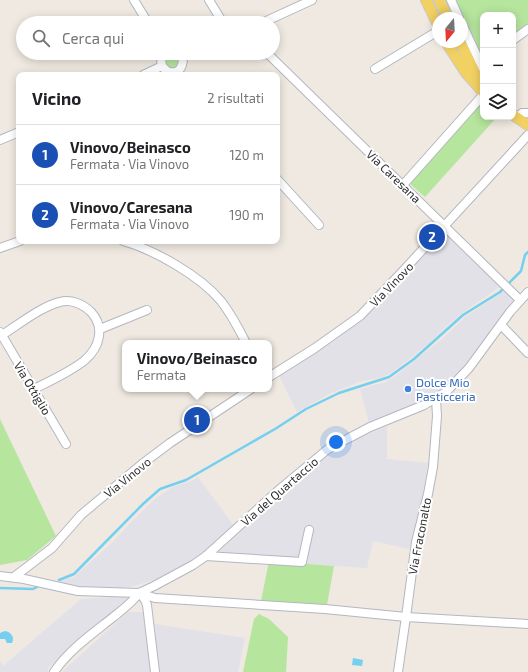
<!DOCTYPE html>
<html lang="it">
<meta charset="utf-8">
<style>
:root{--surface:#fff;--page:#f6f6f6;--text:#202124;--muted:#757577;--line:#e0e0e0;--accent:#111827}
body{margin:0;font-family:"Exo 2",sans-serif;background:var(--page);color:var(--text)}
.controls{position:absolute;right:12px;top:12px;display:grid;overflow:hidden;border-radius:8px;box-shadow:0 2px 10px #0003}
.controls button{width:36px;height:36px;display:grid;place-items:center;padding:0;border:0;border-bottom:1px solid var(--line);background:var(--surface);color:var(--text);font:20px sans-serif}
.compass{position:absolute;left:432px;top:12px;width:36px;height:36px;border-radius:50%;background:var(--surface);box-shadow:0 2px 10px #0003;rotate:198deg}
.you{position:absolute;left:336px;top:442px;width:14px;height:14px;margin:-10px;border:3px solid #fff;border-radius:50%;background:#1a73e8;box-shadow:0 0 0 6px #1a73e833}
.badge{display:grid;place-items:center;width:26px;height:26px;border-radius:50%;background:var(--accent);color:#fff;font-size:13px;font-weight:700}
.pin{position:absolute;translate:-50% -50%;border:2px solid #fff;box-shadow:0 1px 4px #0006}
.popup{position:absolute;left:122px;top:340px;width:150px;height:52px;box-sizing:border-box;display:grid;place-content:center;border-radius:8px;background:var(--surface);filter:drop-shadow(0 1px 3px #0005);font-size:13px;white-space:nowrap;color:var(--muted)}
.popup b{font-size:15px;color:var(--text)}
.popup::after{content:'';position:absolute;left:50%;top:100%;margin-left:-8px;border:8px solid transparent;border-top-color:var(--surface)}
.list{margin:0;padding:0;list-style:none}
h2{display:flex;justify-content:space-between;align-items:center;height:52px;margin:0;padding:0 16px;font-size:17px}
h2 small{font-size:13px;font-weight:400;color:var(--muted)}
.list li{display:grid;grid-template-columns:26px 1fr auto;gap:12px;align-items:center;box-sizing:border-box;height:60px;padding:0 16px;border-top:1px solid var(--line)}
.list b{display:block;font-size:15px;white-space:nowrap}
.list p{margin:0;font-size:13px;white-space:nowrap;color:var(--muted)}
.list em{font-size:13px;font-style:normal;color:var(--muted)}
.icon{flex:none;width:22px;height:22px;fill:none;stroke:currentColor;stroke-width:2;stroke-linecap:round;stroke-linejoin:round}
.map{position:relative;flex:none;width:528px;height:672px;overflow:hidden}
.search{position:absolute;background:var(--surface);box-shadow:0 2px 10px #0003;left:16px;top:16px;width:264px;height:44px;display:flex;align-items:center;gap:10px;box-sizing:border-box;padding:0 14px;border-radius:22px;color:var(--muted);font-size:15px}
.panel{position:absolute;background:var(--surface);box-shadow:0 2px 10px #0003;left:16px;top:72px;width:264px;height:172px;border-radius:8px}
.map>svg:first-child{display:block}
.industrial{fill:#e3e1e8}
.green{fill:#b6e59e}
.water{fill:#75cff0}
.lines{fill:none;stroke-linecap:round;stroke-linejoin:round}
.stream{stroke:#75cff0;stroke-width:2.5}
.minor-casing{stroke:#b4b7c1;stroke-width:10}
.major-casing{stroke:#c9c9c9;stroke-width:12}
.minor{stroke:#fff;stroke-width:8}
.major{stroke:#f2d163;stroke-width:10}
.shop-dot{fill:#3f7fe0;stroke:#fff;stroke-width:1.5}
.labels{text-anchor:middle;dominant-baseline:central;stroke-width:4;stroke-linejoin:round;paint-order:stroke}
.street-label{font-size:12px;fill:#2e2e2e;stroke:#fff}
.shop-label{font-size:12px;fill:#366cbe;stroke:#fff;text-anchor:start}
</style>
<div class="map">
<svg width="528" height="672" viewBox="0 0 528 672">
<rect width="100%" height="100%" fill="#efe9e1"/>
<g class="industrial">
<polygon points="444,231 501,286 494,291 469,308 450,323 427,345 391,373 383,377 359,382 329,394 297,412 279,376 333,342 370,312 397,284"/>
<polygon points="505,290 515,299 476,354 451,381 435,395 369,423 360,389 386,382 398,374 442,339 465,317"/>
<polygon points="387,426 387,459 428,463 418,522 409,549 373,541 367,568 305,564 311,527 307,527 300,558 298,559 217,554 311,467 348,443"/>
<polygon points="198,477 234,526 212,547 189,562 155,580 129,587 105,589 85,588 59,584 61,581 74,577 114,541 131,522 156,498 173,487 192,481"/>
<polygon points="132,596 69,649 49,667 47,672 0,672 0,660 3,666 81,599"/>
<polygon points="128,612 146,612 151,672 62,672"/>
<polygon points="155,624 245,638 238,672 158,672"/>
</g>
<g class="green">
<polygon points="456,0 528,0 528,26 513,36 513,15 483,15 483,53 478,49"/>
<circle cx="172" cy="62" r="7"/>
<polygon points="483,105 483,117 497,117 425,197 409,183 477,106"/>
<polygon points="0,419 56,536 27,560 0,565"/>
<polygon points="269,561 334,566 327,605 261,601"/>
<polygon points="259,614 269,619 288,637 286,672 243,672 254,619"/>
</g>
<g class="water">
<path d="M5,631c6,1 10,6 7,12h-5l-2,-4h-5v-6z"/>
<polygon points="353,658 363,660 362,666 352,665"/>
</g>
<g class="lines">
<g class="stream">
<polyline points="59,580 74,574 143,504 160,489 186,480 275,429 306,409 339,393 389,377 414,359 463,315 500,292 521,271 525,255 528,252"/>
<polyline points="0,588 33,589 37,587"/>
</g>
<defs>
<g id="minor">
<polyline points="134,0 148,23"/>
<polyline points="209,0 223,23"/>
<polyline points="451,0 459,18"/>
<polyline points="262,23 312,0"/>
<polyline points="462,24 483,69"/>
<polyline points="513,40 528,29"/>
<path d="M165,53c-13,15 12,28 17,12 2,-5 0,-9 -3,-12"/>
<polyline points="267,53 520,300"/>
<polyline points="182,57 193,53"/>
<polyline points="375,69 438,31"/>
<polyline points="143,75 162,66"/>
<polyline points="515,115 517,118 522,113 528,113"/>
<polyline points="0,140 19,132"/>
<polyline points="277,179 319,225"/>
<polyline points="403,185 483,95"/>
<path d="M123,241c32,9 77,35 98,60 10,13 18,28 25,42"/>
<polyline points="0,248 20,241"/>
<polyline points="501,325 528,353"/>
<polyline points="100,329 147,310"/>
<polyline points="0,332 66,444"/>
<path d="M2,335c16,-10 40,-29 58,-33 11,-3 23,2 31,10 14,15 9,35 -6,48 -13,11 -35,21 -51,29"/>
<polyline points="269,377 315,348 360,316 402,272 528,135"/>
<polyline points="206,556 302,562 309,530"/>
<polyline points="0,576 24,579 78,591 139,593 154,586 193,565 206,556 281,488 328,449 370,427 424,405 446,392 469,368 510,312 528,292"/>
<polyline points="14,577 52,548 81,515 142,464 170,443 251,389"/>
<polyline points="139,593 155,598 325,609 406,617 528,624"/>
<polyline points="140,593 145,600 147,605 155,672"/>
<path d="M54,672c15,-22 38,-38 58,-54 10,-8 20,-15 27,-25"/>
<polyline points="398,672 406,617 416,542 428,494 433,467 437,416 436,399"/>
</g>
<g id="major">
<polyline points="426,0 438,25"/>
<polyline points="439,0 448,18"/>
<polyline points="446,42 466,73 483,92"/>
<polyline points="460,42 482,87"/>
<polyline points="513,115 528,125"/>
</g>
</defs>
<use href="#minor" class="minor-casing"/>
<use href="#major" class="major-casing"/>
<use href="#minor" class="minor"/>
<use href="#major" class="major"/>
</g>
<circle class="shop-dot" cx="408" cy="389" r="4"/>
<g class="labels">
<g class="street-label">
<text transform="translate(394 176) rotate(44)">Via Caresana</text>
<text transform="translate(391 284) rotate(-46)">Via Vinovo</text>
<text transform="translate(33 388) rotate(59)">Via Ottiglio</text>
<text transform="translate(127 477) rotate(-39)">Via Vinovo</text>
<text transform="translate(279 491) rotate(-41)">Via del Quartaccio</text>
<text transform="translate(419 536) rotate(-79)">Via Fraconalto</text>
</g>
<g class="shop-label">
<text x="416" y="382">Dolce Mio<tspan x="416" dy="14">Pasticceria</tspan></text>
</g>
</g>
</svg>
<div class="controls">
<button>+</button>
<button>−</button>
<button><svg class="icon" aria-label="layers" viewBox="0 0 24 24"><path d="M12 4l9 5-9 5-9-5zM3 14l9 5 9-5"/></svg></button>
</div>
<svg class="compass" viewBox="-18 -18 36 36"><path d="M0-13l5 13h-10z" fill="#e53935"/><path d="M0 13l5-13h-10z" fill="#757577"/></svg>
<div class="you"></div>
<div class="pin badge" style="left:197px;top:420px;background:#1a4fb4">1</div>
<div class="popup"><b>Vinovo/Beinasco</b>Fermata</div>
<div class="pin badge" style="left:432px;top:237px;background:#1a4fb4">2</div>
<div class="search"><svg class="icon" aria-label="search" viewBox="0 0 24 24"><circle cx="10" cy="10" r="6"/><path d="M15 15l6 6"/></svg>Cerca qui</div>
<section class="panel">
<h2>Vicino<small>2 risultati</small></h2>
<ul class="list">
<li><span class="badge" style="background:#1a4fb4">1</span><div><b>Vinovo/Beinasco</b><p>Fermata · Via Vinovo</p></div><em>120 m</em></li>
<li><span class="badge" style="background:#1a4fb4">2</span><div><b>Vinovo/Caresana</b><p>Fermata · Via Vinovo</p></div><em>190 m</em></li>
</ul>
</section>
</div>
